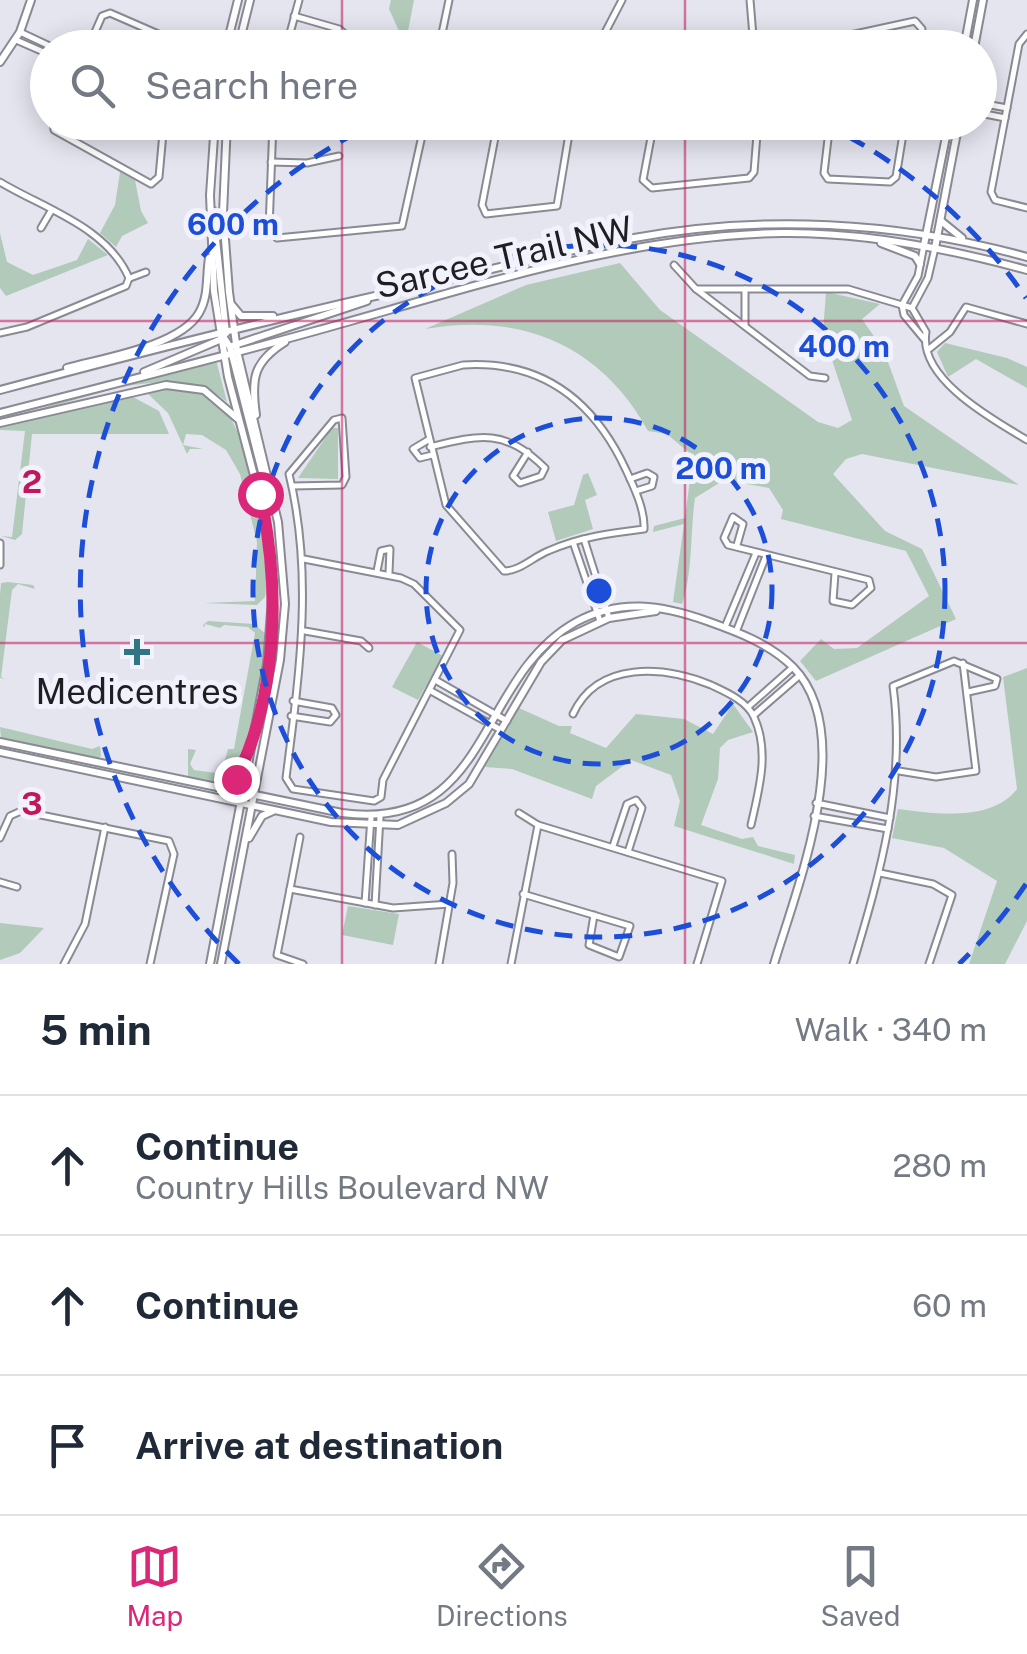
<!DOCTYPE html>
<meta charset="utf-8">
<style>
:root{--surface:#fff;--page:#f2f2f3;--text:#1f2937;--muted:#747a83;--line:#e0e1e3;--accent:#db2777}
body{margin:0;font-family:"Public Sans",sans-serif;background:var(--page);color:var(--text)}
.stop{position:absolute;width:30px;height:30px;margin:-22px;border:8px solid #db2777;border-radius:50%;background:#fff}
.stop.end{background:#db2777;border-color:#fff;box-shadow:0 2px 10px #0008}
.list{margin:0;padding:0;list-style:none}
h2{display:flex;justify-content:space-between;align-items:center;height:130px;margin:0;padding:0 40px;font-size:42px}
h2 small{font-size:32px;font-weight:400;color:var(--muted)}
.list li{display:grid;grid-template-columns:65px 1fr auto;gap:30px;align-items:center;box-sizing:border-box;height:140px;padding:0 40px;border-top:2px solid var(--line)}
.list b{display:block;font-size:38px;white-space:nowrap}
.list p{margin:0;font-size:32px;white-space:nowrap;color:var(--muted)}
.list em{font-size:32px;font-style:normal;color:var(--muted)}
.icon{flex:none;width:55px;height:55px;fill:none;stroke:currentColor;stroke-width:2;stroke-linecap:round;stroke-linejoin:round}
.map{position:relative;flex:none;width:1027px;height:964px;overflow:hidden}
.search{position:absolute;background:var(--surface);box-shadow:0 5px 25px #0003;left:30px;right:30px;top:30px;height:110px;display:flex;align-items:center;gap:25px;box-sizing:border-box;padding:0 35px;border-radius:55px;color:var(--muted);font-size:38px}
.sheet{height:550px;background:var(--surface)}
nav{display:flex;justify-content:space-around;align-items:center;box-sizing:border-box;height:140px;border-top:2px solid var(--line);background:var(--surface);font-size:28px;color:var(--muted)}
nav a{display:grid;justify-items:center;gap:5px}
nav .on{color:var(--accent)}
.map>svg:first-child{display:block}
.green{fill:#b1cab9}
.lines{fill:none;stroke-linecap:round;stroke-linejoin:round}
.street-casing{stroke:#8a8a94;stroke-width:9}
.secondary-casing{stroke:#8a8a94;stroke-width:10}
.street{stroke:#fff;stroke-width:5}
.secondary{stroke:#fff;stroke-width:6}
.route{stroke:#db2777;stroke-width:12}
.grid{fill:none;stroke:#c2185b;stroke-width:2.5;stroke-opacity:0.55}
.ring{fill:none;stroke:#1d4ed8;stroke-width:5;stroke-dasharray:18 12}
.poi-dot{fill:#307583;stroke:#f2f2fd;stroke-width:4}
.labels{text-anchor:middle;dominant-baseline:central;stroke-width:10;stroke-linejoin:round;paint-order:stroke}
.street-label{font-size:35px;fill:#1f1f23;stroke:#f2f2fd}
.poi-label{font-size:35px;fill:#1f1f23;stroke:#f2f2fd}
.grid-label{font-size:32px;text-anchor:middle;font-weight:bold;fill:#c2185b;stroke:#f2f2fd;stroke-width:10;stroke-linejoin:round;paint-order:stroke}
.centre{fill:#1d4ed8;stroke:#f2f2fd;stroke-width:5}
.ring-label{font-size:30px;text-anchor:middle;font-weight:bold;fill:#1d4ed8;stroke:#f2f2fd;stroke-width:10;stroke-linejoin:round;paint-order:stroke}
</style>
<div class="map">
<svg width="1027" height="964" viewBox="0 0 1027 964">
<rect width="100%" height="100%" fill="#e5e5f0"/>
<g class="green">
<polygon points="391,0 414,0 405,47 396,47 399,31 389,9"/>
<polygon points="120,172 135,180 141,211 148,223 122,236 116,247 100,233 115,205"/>
<polygon points="0,233 7,262 33,275 77,260 88,239 108,255 6,296 0,288"/>
<path d="M620,263l40,47 158,112 20,6 14,-8 -29,-87 3,-41 54,12 -18,15 22,32 20,55 115,79 -157,-31 -16,5 -13,15 52,57 37,18 34,70 -140,62 -16,-20 21,-22 13,10 23,-1 72,-52 -23,-45 -125,-32 2,-9 -14,-22 -45,-8 -29,18c-5,35 -2,75 -13,106l-9,-2 11,-78 -31,8 1,-6 31,-8 8,-62 -26,-22 -19,-3c-47,-86 -127,-119 -223,-102l101,-44z"/>
<polygon points="945,343 1007,358 1027,367 1027,388 976,359 948,377 937,352"/>
<path d="M216,360l11,42c-53,-46 -163,2 -227,19z"/>
<path d="M164,387c19,2 37,2 53,14 33,26 55,156 48,196l-8,8 -53,-2 51,-2 2,-59 -17,-68 -14,-24 -24,-15 -16,-1 -3,11 20,4h-13l-3,5 -19,-41 -22,-21z"/>
<polygon points="133,397 159,411 169,434 32,434 22,534 15,540 1,536 12,537 25,431 0,430 0,426"/>
<polygon points="332,428 338,428 338,479 298,478"/>
<polygon points="588,473 597,495 585,500 593,529 556,541 548,512 574,505 583,475"/>
<polygon points="8,582 33,585 35,589 18,584 12,590 1,677 5,679 0,678 0,595 1,583"/>
<path d="M208,621l46,3 12,10c1,46 -12,103 -32,145l-14,4 -32,-5v-29l8,1 -6,14 4,6 22,3 7,-6 5,-18h6l21,-116 -7,-6 -24,-2 -4,3 -15,-4 -1,4 -1,-3z"/>
<polygon points="417,642 443,656 418,700 392,687"/>
<path d="M1027,668v253l-22,43h-36l28,-83 -53,-33 -52,-10 6,-29c37,5 94,13 119,-20l-14,-112z"/>
<polygon points="733,704 753,732 728,740 720,748 718,779 701,825 742,839 753,837 758,846 795,855 794,864 674,826 680,801 671,775 631,760 596,786 592,799 512,769 485,767 519,708 559,726 572,726 570,733 606,748 636,714 684,719 713,734"/>
<polygon points="0,727 92,749 100,746 101,756 97,760 1,738"/>
<polygon points="348,906 399,914 393,945 342,935"/>
<polygon points="0,923 44,928 20,953 0,960"/>
</g>
<g class="lines">
<defs>
<g id="street">
<polyline points="750,0 754,48"/>
<polyline points="294,16 339,29 354,42"/>
<polyline points="20,32 54,48"/>
<polyline points="1027,34 1019,44 991,192 995,200 1027,208"/>
<polyline points="16,40 48,54"/>
<polyline points="88,48 102,16 110,13 172,40 175,48"/>
<polyline points="286,48 299,0"/>
<polyline points="439,48 449,0"/>
<polyline points="597,48 622,0"/>
<polyline points="829,48 832,39 915,21 922,29 919,48"/>
<polyline points="980,103 1007,108"/>
<polyline points="980,113 1005,118"/>
<polyline points="53,122 54,130 151,184 159,177 164,122"/>
<polyline points="273,122 269,229 277,238 402,226 425,122"/>
<polyline points="498,122 482,205 486,214 557,206 571,122"/>
<polyline points="654,122 643,180 652,188 749,178 754,172 758,122"/>
<polyline points="830,122 824,173 828,179 890,182 896,177 905,122"/>
<polyline points="271,162 307,163 339,156"/>
<path d="M0,182c45,27 107,45 129,96l-3,8 -99,41 -27,6"/>
<polyline points="41,228 51,211"/>
<polyline points="674,265 696,289 810,376 825,378"/>
<polyline points="130,278 146,272"/>
<path d="M696,289h152l64,19 14,24c-8,47 68,88 101,108"/>
<polyline points="902,305 918,276 924,245"/>
<polyline points="902,305 904,315 924,339"/>
<polyline points="912,308 928,278 935,248"/>
<polyline points="745,326 745,289"/>
<polyline points="929,349 950,332 966,307 1027,324"/>
<path d="M463,365c79,-5 131,36 163,105 8,17 19,40 18,59 -33,4 -64,8 -96,22 -15,6 -28,20 -44,20l-58,-66 -31,-127z"/>
<polyline points="428,440 413,449 420,458 432,455"/>
<path d="M430,447c52,-13 75,-18 115,21l-4,8 -21,7 -7,-7 15,-24"/>
<polyline points="630,479 647,473 654,477 652,486 636,491"/>
<path d="M292,486l50,-1 4,-8 -4,-59 -8,2 -45,54c25,102 10,202 -3,304l7,11 81,12 7,-4 2,-17 77,-150 -46,-46 -13,-6 -97,-19"/>
<polyline points="584,539 609,618"/>
<polyline points="573,542 600,621"/>
<polyline points="0,543 0,565"/>
<polyline points="737,545 743,524 733,517 724,538 728,545 869,580 871,588 852,605 833,601 835,573"/>
<polyline points="377,571 381,551 390,549 389,573"/>
<polyline points="725,627 756,553"/>
<polyline points="305,631 361,641 369,648"/>
<polyline points="736,632 766,556"/>
<polyline points="437,681 507,721"/>
<polyline points="431,691 501,730"/>
<polyline points="748,707 793,667"/>
<path d="M573,714c25,-54 91,-48 138,-29 15,7 36,16 43,32 16,35 5,72 -3,108"/>
<polyline points="754,715 800,675"/>
<polyline points="291,716 330,722 336,715 332,708 293,701"/>
<polyline points="899,771 936,777 976,771 963,663"/>
<polyline points="816,803 890,818"/>
<polyline points="519,813 538,825 722,881 697,964"/>
<polyline points="814,816 888,829"/>
<polyline points="0,838 10,816 21,811 169,841 174,854 150,964"/>
<polyline points="613,846 627,804 636,800 642,808 628,852"/>
<polyline points="880,873 933,884 952,895 929,964"/>
<polyline points="0,882 17,887"/>
<polyline points="290,889 300,837"/>
<polyline points="523,894 630,926 619,957 589,945 594,915"/>
<polyline points="365,903 371,817"/>
<polyline points="375,905 380,817"/>
<polyline points="64,964 85,924 105,827"/>
<polyline points="303,964 277,955 290,889 393,908 450,904"/>
<polyline points="439,964 453,883 452,854"/>
<polyline points="511,964 538,825"/>
<path d="M853,964c28,-93 53,-181 40,-278l61,-25 43,18 -2,7 -27,6"/>
</g>
<g id="secondary">
<polyline points="226,48 238,0"/>
<polyline points="238,48 250,0"/>
<polyline points="964,48 973,0"/>
<polyline points="974,48 983,0"/>
<polyline points="0,62 20,32 31,0"/>
<polyline points="213,211 226,333"/>
<polyline points="941,221 962,238"/>
<polyline points="881,243 915,256 920,264"/>
<polyline points="924,245 949,122"/>
<polyline points="935,248 959,122"/>
<polyline points="231,304 241,316 273,316"/>
<polyline points="221,333 230,347 270,503"/>
<polyline points="232,346 367,301"/>
<path d="M67,368c36,-10 113,-22 132,-55 10,-17 7,-37 10,-55"/>
<polyline points="144,372 224,338"/>
<path d="M0,390c142,-38 284,-74 428,-106 67,-15 133,-33 200,-45 132,-25 270,-18 399,18"/>
<path d="M0,413c105,-27 211,-53 315,-82 152,-42 307,-95 466,-98 83,-1 166,15 246,37"/>
<path d="M256,415c-5,-36 -3,-53 29,-73"/>
<polyline points="0,423 166,385 204,390 238,419"/>
<path d="M0,742l342,71c150,20 133,-135 234,-191 44,-24 86,-17 131,-1 31,11 63,23 86,46 66,67 4,220 -19,297"/>
<polyline points="0,752 331,822 398,825 446,803 469,784 541,662 562,640 609,618 656,611"/>
<polyline points="222,788 236,779 248,750"/>
<polyline points="249,838 262,816 273,811"/>
<polyline points="210,964 267,664 273,586 266,521 228,377 214,291 210,195 215,122"/>
<polyline points="221,964 280,660 285,604 278,522 237,351 229,292 223,213 227,122"/>
</g>
</defs>
<use href="#street" class="street-casing"/>
<use href="#secondary" class="secondary-casing"/>
<use href="#street" class="street"/>
<use href="#secondary" class="secondary"/>
</g>
<g class="lines">
<path class="route" d="M236,779c43,-86 44,-194 24,-285"/>
</g>
<path class="grid" d="M342,0v48M685,0v48M342,122v842M685,122v842M0,321h1027M0,643h1027"/>
<g class="ring">
<circle cx="599" cy="591" r="173"/>
<circle cx="599" cy="591" r="346"/>
<path d="M1026 884A518 518 0 0 1 959 964M239 964A518 518 0 0 1 376 123M822 123A518 518 0 0 1 1026 298"/>
</g>
<path class="poi-dot" d="M132 637h10v10h10v10h-10v10h-10v-10h-10v-10h10z"/>
<g class="labels">
<g class="street-label">
<text transform="translate(504 257) rotate(-13)">Sarcee Trail NW</text>
</g>
<g class="poi-label">
<text x="137" y="691">Medicentres</text>
</g>
</g>
<g class="grid-label">
<text x="32" y="493">2</text>
<text x="32" y="815">3</text>
</g>
<circle cx="599" cy="591" r="15" class="centre"/>
<g class="ring-label">
<text x="233" y="235">600 m</text>
<text x="844" y="357">400 m</text>
<text x="721" y="479">200 m</text>
</g>
</svg>
<div class="stop" style="left:260px;top:494px"></div>
<div class="stop end" style="left:236px;top:779px"></div>
<div class="search"><svg class="icon" aria-label="search" viewBox="0 0 24 24"><circle cx="10" cy="10" r="6"/><path d="M15 15l6 6"/></svg>Search here</div>
</div>
<section class="sheet">
<h2>5 min<small>Walk · 340 m</small></h2>
<ul class="list">
<li><svg class="icon" aria-label="ahead" viewBox="0 0 24 24"><path d="M12 20V5M6 11l6-6 6 6"/></svg><div><b>Continue</b><p>Country Hills Boulevard NW</p></div><em>280 m</em></li>
<li><svg class="icon" aria-label="ahead" viewBox="0 0 24 24"><path d="M12 20V5M6 11l6-6 6 6"/></svg><div><b>Continue</b></div><em>60 m</em></li>
<li><svg class="icon" aria-label="arrive" viewBox="0 0 24 24"><path d="M6 21V4h12l-3 4 3 4H6"/></svg><div><b>Arrive at destination</b></div></li>
</ul>
</section>
<nav>
<a class="on"><svg class="icon" aria-label="map" viewBox="0 0 24 24"><path d="M3 6l6-2 6 2 6-2v14l-6 2-6-2-6 2zM9 4v14M15 6v14"/></svg>Map</a>
<a><svg class="icon" aria-label="directions" viewBox="0 0 24 24"><path d="M12 3l9 9-9 9-9-9zM9 14v-3h6M13 9l2 2-2 2"/></svg>Directions</a>
<a><svg class="icon" aria-label="saved" viewBox="0 0 24 24"><path d="M7 4h10v16l-5-4-5 4z"/></svg>Saved</a>
</nav>
